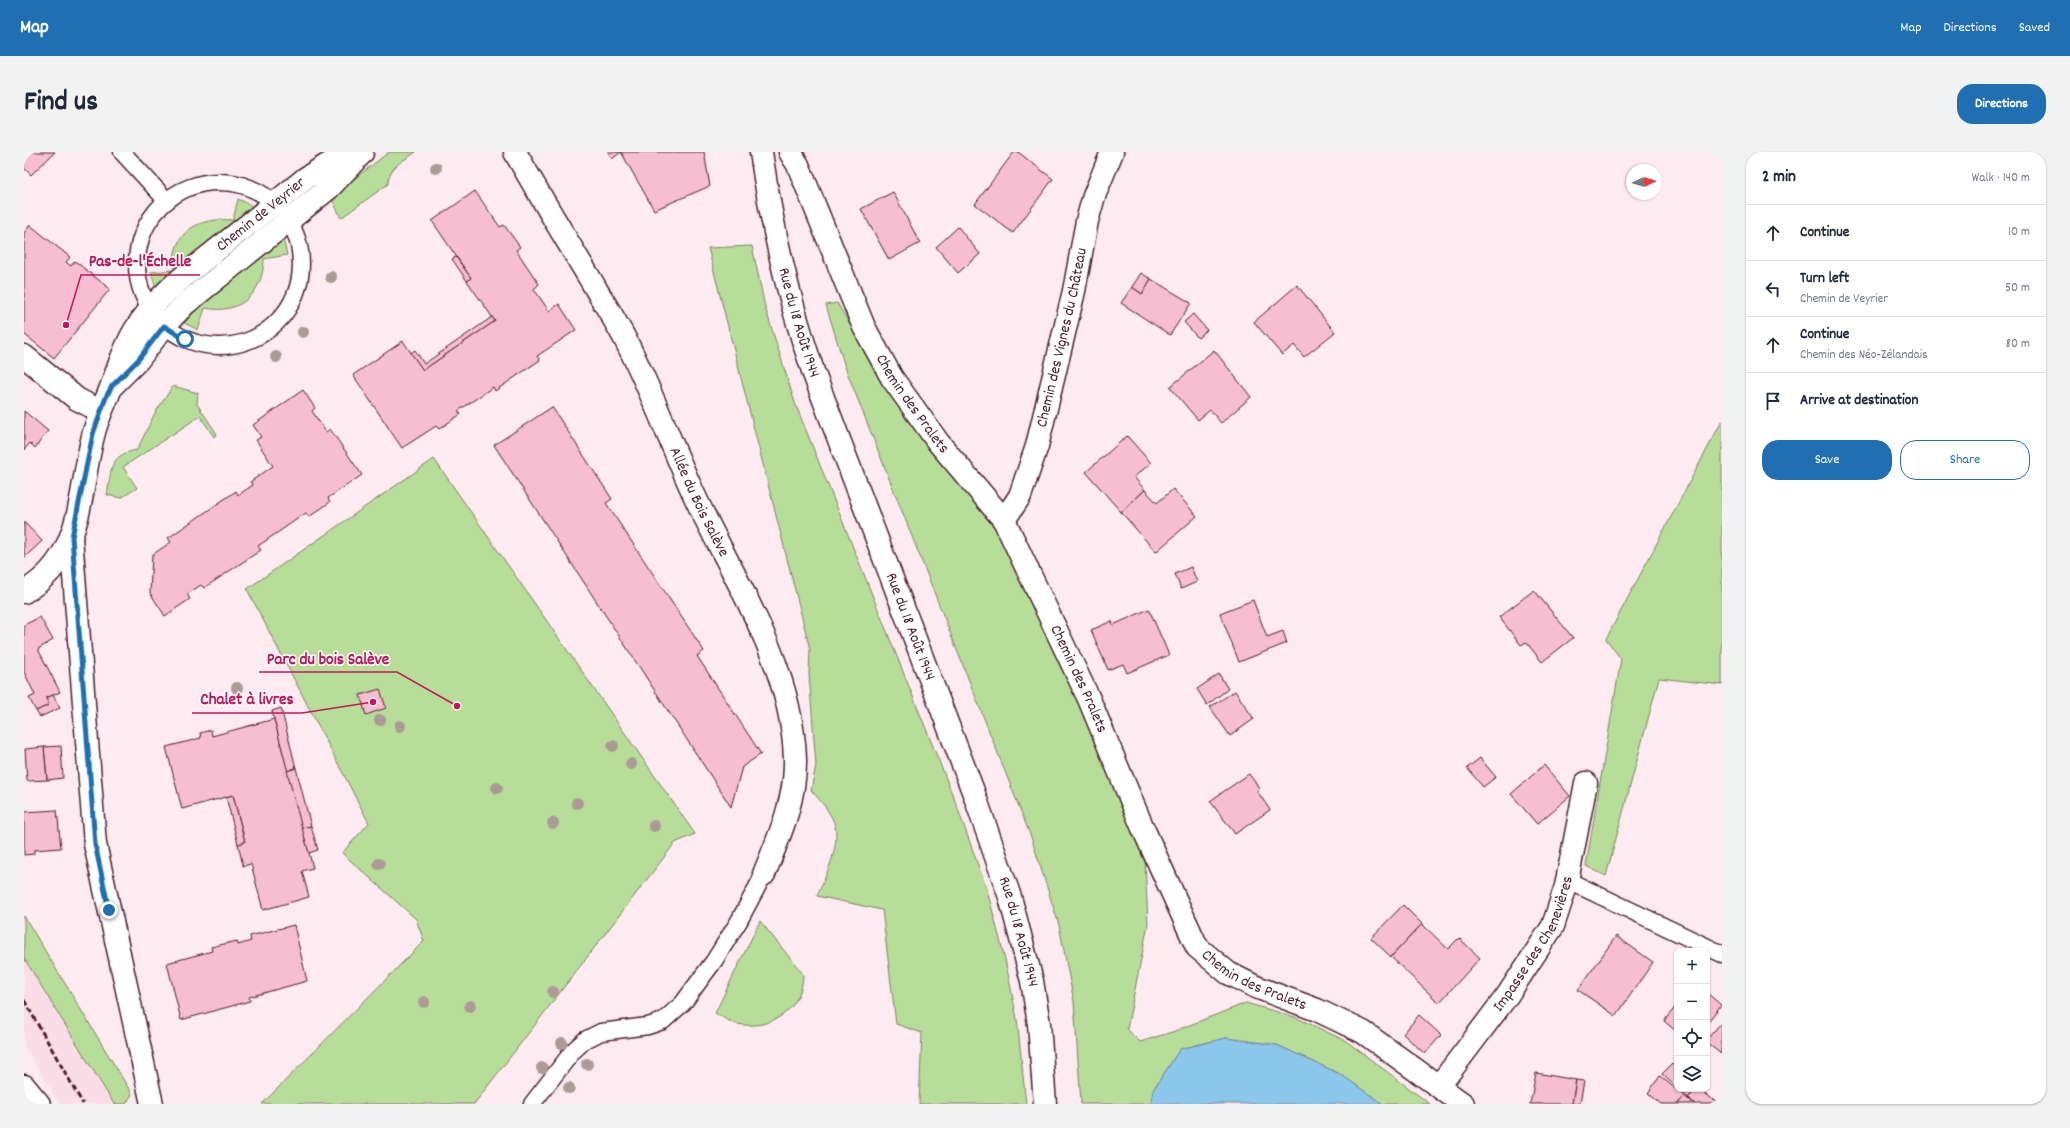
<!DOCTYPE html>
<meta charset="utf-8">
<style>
:root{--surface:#fff;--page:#f2f2f3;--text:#1f2937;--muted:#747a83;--line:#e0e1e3;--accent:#1f6fb2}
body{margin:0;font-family:Dekko,sans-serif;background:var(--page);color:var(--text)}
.controls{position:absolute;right:12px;bottom:12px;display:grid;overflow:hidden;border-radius:8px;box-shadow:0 1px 3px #0004}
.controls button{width:36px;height:36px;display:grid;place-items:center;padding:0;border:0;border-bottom:1px solid var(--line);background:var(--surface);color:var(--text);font:20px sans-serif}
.compass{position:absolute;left:1602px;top:12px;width:36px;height:36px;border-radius:50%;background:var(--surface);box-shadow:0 1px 3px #0004;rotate:86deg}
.stop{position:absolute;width:12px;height:12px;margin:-9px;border:3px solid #1f6fb2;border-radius:50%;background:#fff}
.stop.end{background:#1f6fb2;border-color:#fff;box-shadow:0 1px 4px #0008}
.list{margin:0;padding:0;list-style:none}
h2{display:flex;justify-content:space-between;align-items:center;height:52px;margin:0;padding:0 16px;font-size:17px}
h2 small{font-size:13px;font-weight:400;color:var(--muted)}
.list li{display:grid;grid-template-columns:26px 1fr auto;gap:12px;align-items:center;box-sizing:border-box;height:56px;padding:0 16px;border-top:1px solid var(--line)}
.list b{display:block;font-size:15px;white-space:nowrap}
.list p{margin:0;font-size:13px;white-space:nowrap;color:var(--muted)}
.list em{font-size:13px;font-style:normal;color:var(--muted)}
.actions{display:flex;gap:8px;padding:12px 16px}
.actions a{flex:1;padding:9px 0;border:1px solid var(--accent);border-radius:16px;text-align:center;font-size:14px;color:var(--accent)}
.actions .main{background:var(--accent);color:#fff}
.icon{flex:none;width:22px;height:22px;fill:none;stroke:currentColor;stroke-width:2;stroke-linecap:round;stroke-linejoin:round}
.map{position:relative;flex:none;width:1698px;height:952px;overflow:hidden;border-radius:16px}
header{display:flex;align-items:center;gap:24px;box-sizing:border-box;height:56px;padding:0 20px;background:var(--accent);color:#fff}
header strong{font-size:19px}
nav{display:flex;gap:22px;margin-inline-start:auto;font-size:14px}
.intro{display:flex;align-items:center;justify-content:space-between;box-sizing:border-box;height:96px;padding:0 24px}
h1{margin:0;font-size:28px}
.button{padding:10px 18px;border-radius:16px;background:var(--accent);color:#fff;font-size:14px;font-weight:700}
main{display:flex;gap:24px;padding:0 24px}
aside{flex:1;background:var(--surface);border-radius:16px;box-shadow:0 1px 3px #0004}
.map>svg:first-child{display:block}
.built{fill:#fbdde7}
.green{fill:#b7de99;stroke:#807e62}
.water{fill:#8bc7eb;stroke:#71849e}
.building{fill:#f7bdd0;stroke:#4a1f2b}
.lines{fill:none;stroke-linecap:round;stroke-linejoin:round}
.service-casing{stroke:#4a1f2b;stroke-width:19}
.minor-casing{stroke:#4a1f2b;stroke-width:25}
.primary-casing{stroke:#4a1f2b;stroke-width:25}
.service{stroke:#fff;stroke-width:16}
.minor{stroke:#fff;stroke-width:22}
.primary{stroke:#fff;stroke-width:22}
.rail{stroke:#4a1f2b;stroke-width:3;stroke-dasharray:6 3;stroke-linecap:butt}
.tree{fill:#ad9a96}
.route{stroke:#1f6fb2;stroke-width:5}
.labels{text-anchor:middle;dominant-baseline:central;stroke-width:3;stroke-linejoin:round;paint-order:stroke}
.street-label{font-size:16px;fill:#4a1f2b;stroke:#fff}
.leader{fill:none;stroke:#c2185b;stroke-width:1.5}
.callout-dot{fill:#c2185b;stroke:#fff;stroke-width:1.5}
.callout-label{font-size:17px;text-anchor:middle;font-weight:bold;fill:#c2185b;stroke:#fff;stroke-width:3;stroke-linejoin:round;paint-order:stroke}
</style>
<header>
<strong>Map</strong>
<nav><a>Map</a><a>Directions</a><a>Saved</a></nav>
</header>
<div class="intro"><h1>Find us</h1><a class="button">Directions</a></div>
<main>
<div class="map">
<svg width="1698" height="952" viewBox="0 0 1698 952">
<rect width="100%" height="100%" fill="#fdebf1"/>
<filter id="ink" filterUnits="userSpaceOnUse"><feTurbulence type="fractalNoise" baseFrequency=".025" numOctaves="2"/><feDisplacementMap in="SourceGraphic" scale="8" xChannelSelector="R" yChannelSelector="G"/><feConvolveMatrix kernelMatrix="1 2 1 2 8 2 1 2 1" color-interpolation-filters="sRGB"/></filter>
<g filter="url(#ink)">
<polygon class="built" points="0,806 90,952 36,952 0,893"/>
<g class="green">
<path d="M365,0h27c-13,9 -28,15 -28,32l-47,34 -10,-21z"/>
<path d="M214,47l17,8 -99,82 -5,-17 23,-2c-3,-39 25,-53 59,-50z"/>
<path d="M259,87l4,16 -23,4c-1,35 -24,56 -59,49l-7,22 -17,-9z"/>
<path d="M728,94l13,61 30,96 160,398 32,89 18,69 12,60 9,85h-107l3,-71 -26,-9 -14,-114 -65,-14c9,-21 27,-56 15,-78 -5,-10 -13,-19 -21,-28l5,-25 -7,-91 1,-25 -102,-401z"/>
<polygon points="813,151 882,267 987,396 1064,572 1121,710 1124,772 1103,877 1116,890 1148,880 1222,851 1271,865 1322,889 1406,952 1359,952 1316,922 1253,893 1202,886 1156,897 1129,938 1127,952 1057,952 1050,850 1035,773 1007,685 821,215 802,153"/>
<path d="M149,234l25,7 -1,11 20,30 -3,3 -14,-21 -77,51 14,21 -16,10 -14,-3c5,-25 1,-40 30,-45l18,-37z"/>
<polygon points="1698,269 1698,533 1635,526 1582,724 1562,714 1597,507 1582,487"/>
<polygon points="410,307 671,682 651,691 450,952 238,952 400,789 392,767 318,701 345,671 223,437"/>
<polygon points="0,764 108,942 102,952 90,952 0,806"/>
<path d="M736,769l43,53c0,35 -32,57 -66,50 -7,-2 -15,-7 -22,-11z"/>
</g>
<polygon class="water" points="1202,886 1253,893 1316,922 1359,952 1127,952 1129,938 1156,897"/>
<g class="building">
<polygon points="0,0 31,0 7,23 0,16"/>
<polygon points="584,0 597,0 588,7"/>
<polygon points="597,0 680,0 686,34 630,58"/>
<polygon points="990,0 994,0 1029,27 989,81 951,52"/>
<polygon points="451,39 476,75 480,73 496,95 492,98 515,132 510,137 525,159 535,152 552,178 513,204 516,208 471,239 469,235 434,259 437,262 415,277 412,274 378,296 329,223 379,189 399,218 471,169 443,129 447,126 408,69"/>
<polygon points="869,40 896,91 865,108 837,57"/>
<polygon points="6,73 46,105 42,110 47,114 51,109 86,137 30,206 0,182 0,81"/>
<polygon points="934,75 956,102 934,121 912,95"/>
<polygon points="432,105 447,126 443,129 428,107"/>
<polygon points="1117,121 1127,127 1118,142 1108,135"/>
<polygon points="1127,127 1167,151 1146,183 1097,151 1108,135 1118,142"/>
<polygon points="1273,133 1311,180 1280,205 1270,193 1258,203 1230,170"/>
<polygon points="1169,162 1183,178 1174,186 1160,170"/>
<polygon points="468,165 471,169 399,218 387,201 391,198 400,212"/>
<polygon points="1190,198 1227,245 1197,271 1186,258 1174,268 1146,235"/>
<polygon points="279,238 291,256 288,259 302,280 306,277 338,323 304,346 306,350 285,365 282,361 234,394 237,398 180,436 177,433 163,442 166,447 141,464 126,441 128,403 147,390 144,386 212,339 214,343 229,333 226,330 249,314 232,288 237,285 229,273"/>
<polygon points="528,255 588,347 582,351 680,499 673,504 737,602 718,615 707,655 470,293"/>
<polygon points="0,259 24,279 11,296 6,291 0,298"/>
<polygon points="1103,284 1127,311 1110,325 1121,338 1097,360 1062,320"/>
<polygon points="1149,337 1173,364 1132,400 1097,360 1121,338 1133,351"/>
<polygon points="0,370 18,389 0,406"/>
<polygon points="1167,415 1173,430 1157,437 1151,422"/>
<polygon points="1510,438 1549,486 1518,510 1502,490 1497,493 1475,465"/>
<polygon points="1229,448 1243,485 1259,479 1263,491 1215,510 1196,461"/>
<polygon points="1125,457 1145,503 1103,521 1099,512 1084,518 1067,478 1088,469 1089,473"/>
<polygon points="16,465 29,488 14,497 36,540 22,546 25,553 12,559 5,546 11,543 0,520 0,473"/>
<polygon points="1195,522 1204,537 1183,553 1173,537"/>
<polygon points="356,537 362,556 342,563 336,543"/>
<polygon points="1211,539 1230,567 1206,584 1186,555"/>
<polygon points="29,543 36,556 16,565 12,559 25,553 22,546"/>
<polygon points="257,556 272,616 263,619 248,559"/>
<polygon points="250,567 289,716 278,719 285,745 239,758 227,712 219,714 214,692 221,690 209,643 158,657 142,595 177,586 176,581 187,578 188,584"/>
<polygon points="37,594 39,626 23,628 20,595"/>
<polygon points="20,595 23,628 3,629 1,597"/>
<polygon points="1456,606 1472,625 1459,635 1443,616"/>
<polygon points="1520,613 1546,644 1513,672 1487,642"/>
<polygon points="272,616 287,674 278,676 263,619"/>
<polygon points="1225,622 1236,637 1233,639 1246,658 1211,682 1186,649"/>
<polygon points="209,643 221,690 214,692 202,645"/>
<polygon points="33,658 37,696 10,698 10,702 0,703 0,660"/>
<polygon points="287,674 294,698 285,701 278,676"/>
<polygon points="1379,753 1398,772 1367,805 1347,786"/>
<polygon points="1398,772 1424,797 1435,786 1456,806 1415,851 1367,805"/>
<polygon points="270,773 283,829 225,845 226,849 157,868 143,811 188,799 187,795 213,789 214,793 227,789 226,784"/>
<polygon points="1592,784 1629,810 1592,864 1554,838"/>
<polygon points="1683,841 1697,853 1683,871"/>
<polygon points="1653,853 1653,880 1640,869"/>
<polygon points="1395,863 1417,883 1401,902 1379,882"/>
<polygon points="1697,871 1698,872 1697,902 1683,891 1683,887"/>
<polygon points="1648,912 1653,917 1653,936 1638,922"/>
<polygon points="1512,921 1552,928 1548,952 1506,952"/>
<polygon points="1636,924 1660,944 1654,952 1637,952 1624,941"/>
<polygon points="1552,928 1560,929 1556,952 1548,952"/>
<polygon points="1654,937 1672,937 1664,946"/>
<polygon points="1672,937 1676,937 1694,952 1670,952 1664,946"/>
<polygon points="1660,944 1670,952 1654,952"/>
</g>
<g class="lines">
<defs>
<g id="service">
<polyline points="98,0 143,49"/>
<circle cx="195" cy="112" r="82"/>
<polyline points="1543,728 1698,802"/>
<polyline points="508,952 549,899 561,888 577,880 624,874 639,869 659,851 690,809 715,769 740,722"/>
</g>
<g id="minor">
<path id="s1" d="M491,0c25,44 51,87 77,130 11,20 24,39 34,59 27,52 46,107 71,160 39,82 95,164 98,258 1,41 -16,78 -31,115"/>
<path id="s2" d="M766,0l8,13 66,162 28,51 46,64 66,78 85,179 53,127 55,121 31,26 28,14 61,23 46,22 100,72"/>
<polyline points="0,204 53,247 76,259"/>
<polyline points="89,233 114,208 140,174 161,152 305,36 338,1"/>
<path id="s3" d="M980,368l16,-24 17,-50 37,-155 13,-70 7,-25 18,-44"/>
<polyline points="47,385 71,692 128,952"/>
<path id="s4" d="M0,440c60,-35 54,-96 69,-156 4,-18 13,-34 19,-51 7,-19 12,-37 23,-55 22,-35 53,-57 84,-82 29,-23 58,-46 87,-70l21,-13 27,-13"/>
<polyline points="0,934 15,952"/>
<path id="s5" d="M1415,934l68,-90 46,-70 13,-40 20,-103"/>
</g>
<g id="primary">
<path id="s6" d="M737,0c11,76 28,150 53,222l159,417 37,106 22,84 7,43 6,80"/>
</g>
</defs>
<use href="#service" class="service-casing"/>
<use href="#minor" class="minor-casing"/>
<use href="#primary" class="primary-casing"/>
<use href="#service" class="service"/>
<use href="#minor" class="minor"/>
<use href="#primary" class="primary"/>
<polyline class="rail" points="0,848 59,952"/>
</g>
<g class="tree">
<circle cx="412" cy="16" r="6"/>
<circle cx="307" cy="125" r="6"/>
<circle cx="279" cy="180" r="6"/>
<circle cx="252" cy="205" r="6"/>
<circle cx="213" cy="536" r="6"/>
<circle cx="356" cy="568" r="6"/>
<circle cx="376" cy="574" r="6"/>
<circle cx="589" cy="594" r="6"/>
<circle cx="607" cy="612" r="6"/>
<circle cx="473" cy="636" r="6"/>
<circle cx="553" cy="651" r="6"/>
<circle cx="529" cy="671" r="6"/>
<circle cx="630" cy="674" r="6"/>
<circle cx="355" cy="712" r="6"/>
<circle cx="529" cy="840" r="6"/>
<circle cx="400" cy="850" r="6"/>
<circle cx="446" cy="854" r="6"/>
<circle cx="538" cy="891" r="6"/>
<circle cx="563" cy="912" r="6"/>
<circle cx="518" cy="916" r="6"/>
<circle cx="545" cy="936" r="6"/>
</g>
</g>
<g class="lines" filter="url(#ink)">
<polyline class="route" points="85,758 71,692 48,385 69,282 82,245 88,234 114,208 140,174 161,187"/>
</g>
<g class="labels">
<g class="street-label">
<text stroke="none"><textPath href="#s4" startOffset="463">Chemin de Veyrier</textPath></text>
<text stroke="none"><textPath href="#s6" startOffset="175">Rue du 18 Août 1944</textPath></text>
<text stroke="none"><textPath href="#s3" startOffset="193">Chemin des Vignes du Château</textPath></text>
<text stroke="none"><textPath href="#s2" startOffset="281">Chemin des Pralets</textPath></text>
<text stroke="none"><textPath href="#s1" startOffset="396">Allée du Bois Salève</textPath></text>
<text stroke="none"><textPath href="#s6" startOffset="499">Rue du 18 Août 1944</textPath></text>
<text stroke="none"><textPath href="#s2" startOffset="605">Chemin des Pralets</textPath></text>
<text stroke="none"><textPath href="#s6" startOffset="823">Rue du 18 Août 1944</textPath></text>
<text stroke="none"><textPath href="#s5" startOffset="172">Impasse des Chenevières</textPath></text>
<text stroke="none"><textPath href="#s2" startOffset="965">Chemin des Pralets</textPath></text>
</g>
</g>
<path class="leader" d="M42 173L57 123H176M433 554L373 520H235M349 550L278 561H168"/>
<g class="callout-dot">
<circle cx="42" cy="173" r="4"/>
<circle cx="433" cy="554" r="4"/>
<circle cx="349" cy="550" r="4"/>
</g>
<g class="callout-label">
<text x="116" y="114">Pas-de-l'Échelle</text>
<text x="304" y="512">Parc du bois Salève</text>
<text x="223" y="552">Chalet à livres</text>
</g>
</svg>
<div class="controls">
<button>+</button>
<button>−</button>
<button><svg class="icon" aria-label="locate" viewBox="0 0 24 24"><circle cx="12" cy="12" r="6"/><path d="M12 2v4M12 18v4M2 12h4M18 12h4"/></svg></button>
<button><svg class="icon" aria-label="layers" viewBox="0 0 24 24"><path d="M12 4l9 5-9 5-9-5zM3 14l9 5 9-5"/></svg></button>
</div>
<svg class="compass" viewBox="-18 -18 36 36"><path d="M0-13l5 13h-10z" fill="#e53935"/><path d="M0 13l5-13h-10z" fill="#747a83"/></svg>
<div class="stop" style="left:161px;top:187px"></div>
<div class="stop end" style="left:85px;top:758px"></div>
</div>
<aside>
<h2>2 min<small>Walk · 140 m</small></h2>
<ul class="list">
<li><svg class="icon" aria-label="ahead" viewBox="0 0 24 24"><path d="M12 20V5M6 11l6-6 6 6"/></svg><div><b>Continue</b></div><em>10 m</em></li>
<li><svg class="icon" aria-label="left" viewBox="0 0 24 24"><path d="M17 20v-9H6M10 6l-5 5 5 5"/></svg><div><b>Turn left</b><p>Chemin de Veyrier</p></div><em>50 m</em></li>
<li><svg class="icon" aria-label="ahead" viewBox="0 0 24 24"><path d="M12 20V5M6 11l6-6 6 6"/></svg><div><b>Continue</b><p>Chemin des Néo-Zélandais</p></div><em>80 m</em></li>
<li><svg class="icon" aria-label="arrive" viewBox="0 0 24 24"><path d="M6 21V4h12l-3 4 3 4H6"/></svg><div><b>Arrive at destination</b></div></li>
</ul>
<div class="actions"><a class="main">Save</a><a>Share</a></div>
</aside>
</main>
